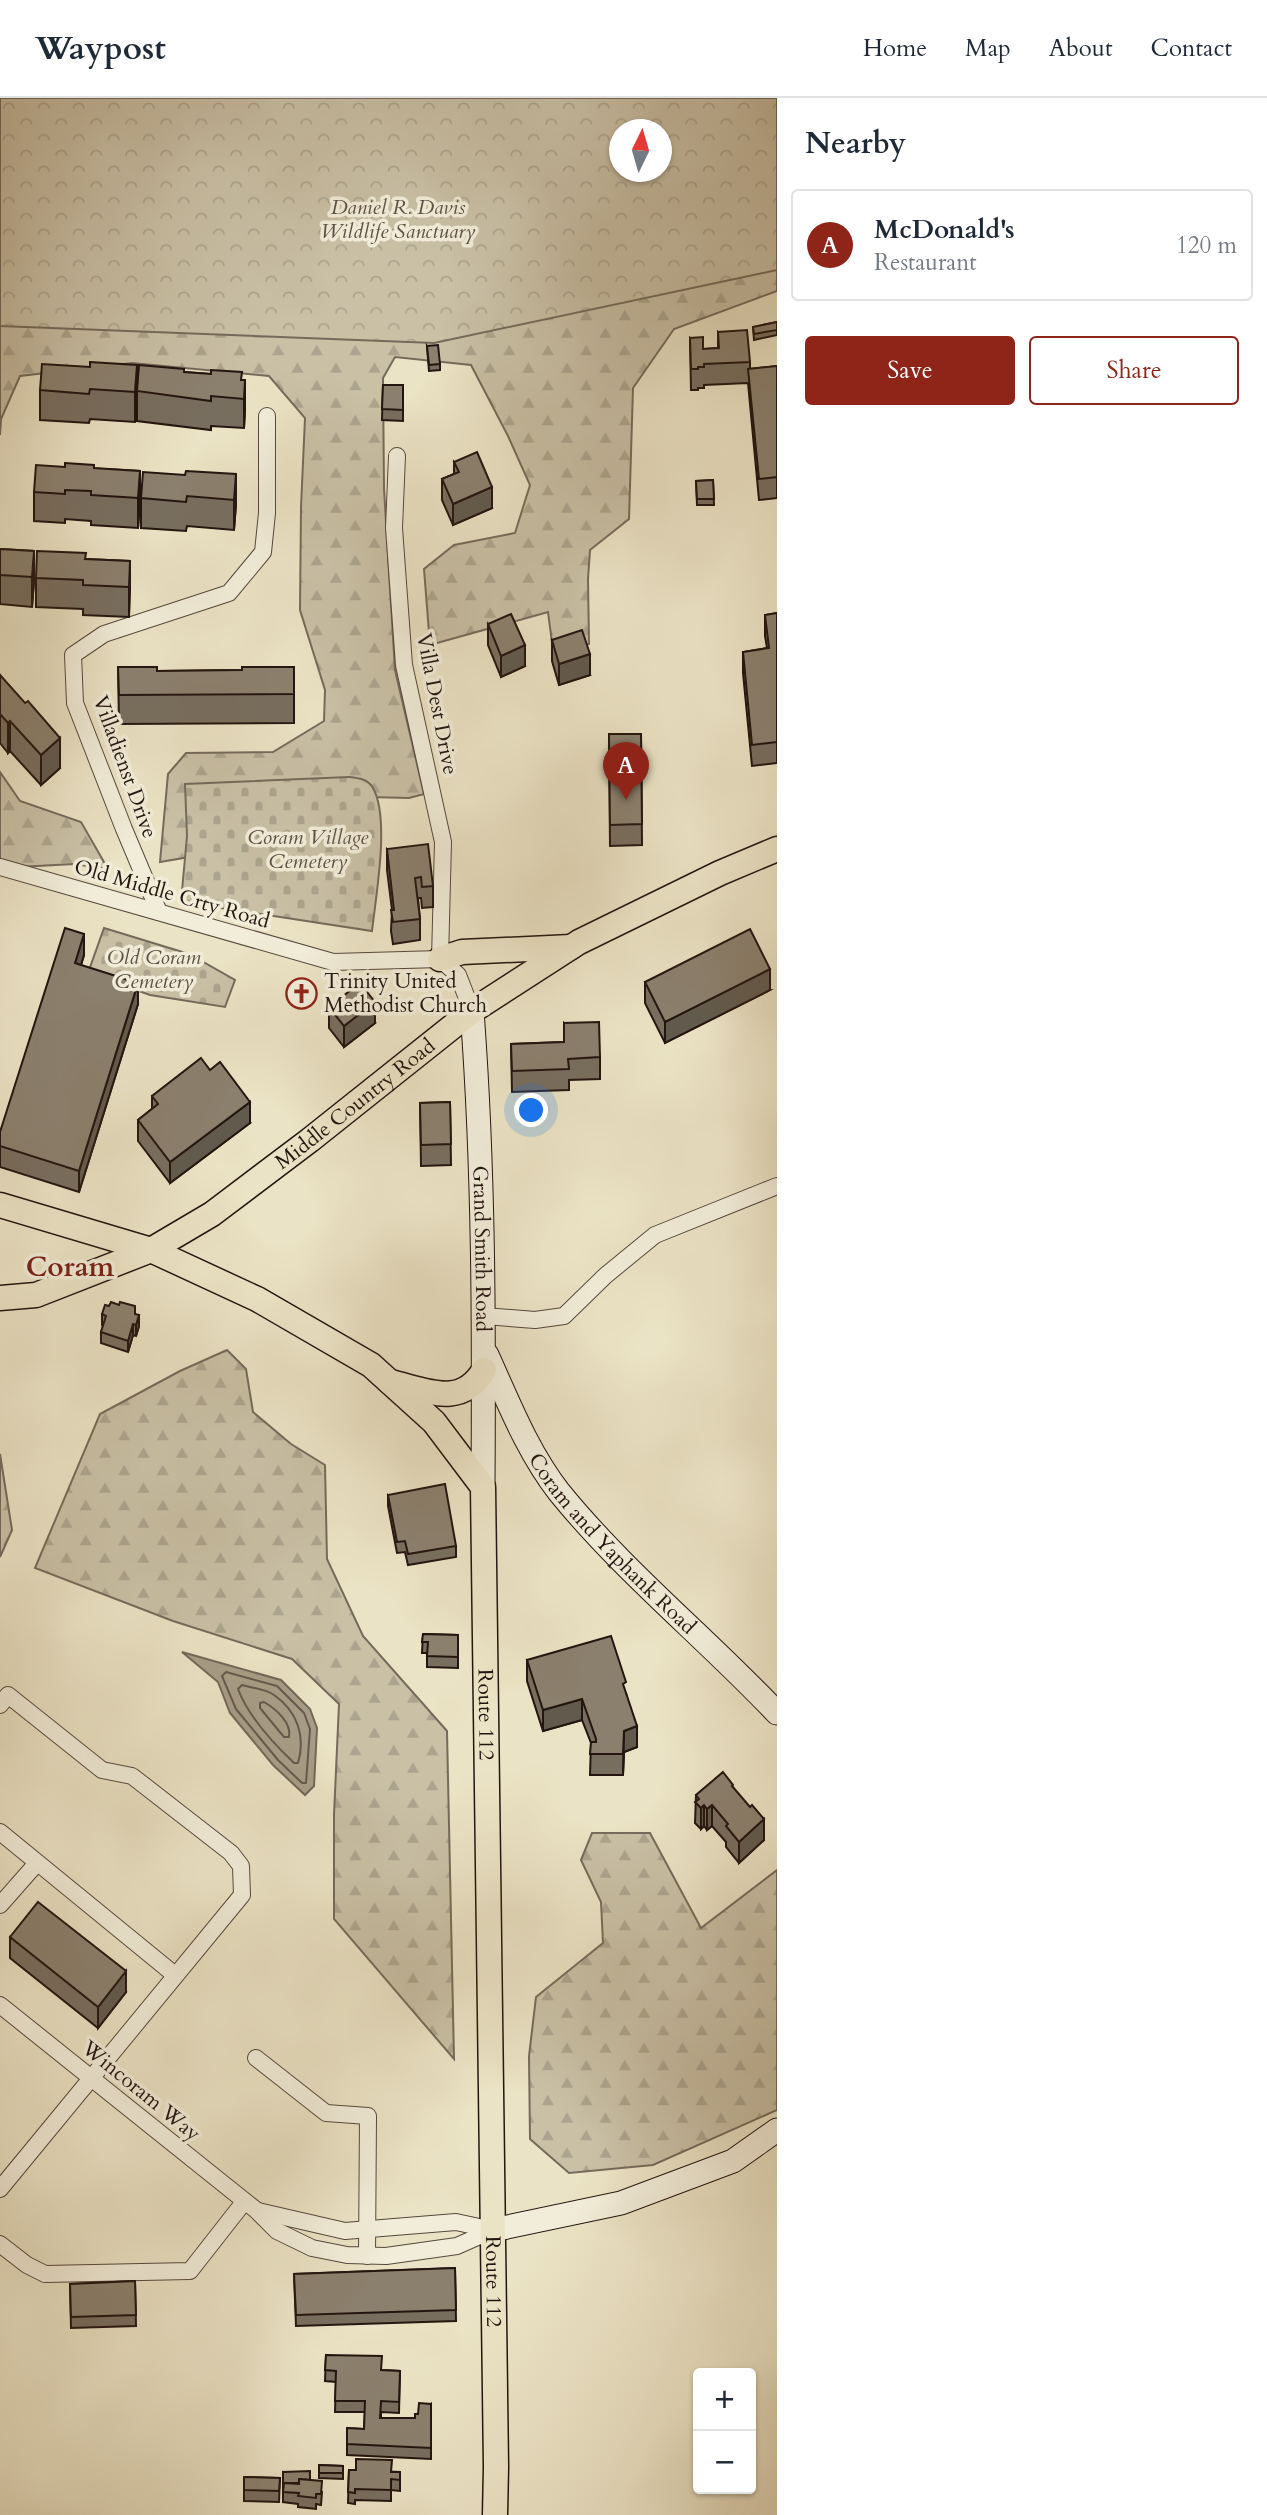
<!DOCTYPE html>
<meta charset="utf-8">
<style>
:root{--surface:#fff;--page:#f2f2f3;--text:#1f2937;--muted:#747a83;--line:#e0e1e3;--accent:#8f2418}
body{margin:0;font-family:Cardo,serif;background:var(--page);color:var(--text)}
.controls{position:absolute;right:21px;bottom:21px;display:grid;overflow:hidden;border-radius:7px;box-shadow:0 2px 5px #0004}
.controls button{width:63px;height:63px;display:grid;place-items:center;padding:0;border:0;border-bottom:2px solid var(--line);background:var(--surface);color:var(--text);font:35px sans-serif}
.compass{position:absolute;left:609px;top:21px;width:63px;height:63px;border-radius:50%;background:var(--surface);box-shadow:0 2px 5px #0004;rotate:5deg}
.you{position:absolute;left:532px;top:1013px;width:24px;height:24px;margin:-18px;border:5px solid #fff;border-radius:50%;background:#1a73e8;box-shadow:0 0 0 10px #1a73e833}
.badge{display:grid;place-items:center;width:46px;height:46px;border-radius:50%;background:var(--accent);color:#fff;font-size:23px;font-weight:700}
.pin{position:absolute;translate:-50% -58px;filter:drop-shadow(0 2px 4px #0008)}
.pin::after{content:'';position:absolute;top:37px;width:24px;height:21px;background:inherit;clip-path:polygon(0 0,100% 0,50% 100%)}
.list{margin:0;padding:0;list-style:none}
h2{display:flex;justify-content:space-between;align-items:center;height:91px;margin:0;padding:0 28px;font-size:30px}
h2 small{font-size:23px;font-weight:400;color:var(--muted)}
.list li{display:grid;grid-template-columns:46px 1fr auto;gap:21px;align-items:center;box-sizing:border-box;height:112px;margin:0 14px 14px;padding:0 14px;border:2px solid var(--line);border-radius:7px}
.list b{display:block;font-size:26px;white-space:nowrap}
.list p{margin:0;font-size:23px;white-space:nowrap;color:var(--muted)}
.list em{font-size:23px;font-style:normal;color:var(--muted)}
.actions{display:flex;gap:14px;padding:21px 28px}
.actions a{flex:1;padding:16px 0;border:2px solid var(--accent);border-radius:7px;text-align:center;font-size:24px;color:var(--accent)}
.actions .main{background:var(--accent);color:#fff}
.map{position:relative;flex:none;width:777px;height:2417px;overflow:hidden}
header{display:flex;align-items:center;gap:42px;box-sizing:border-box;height:98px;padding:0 35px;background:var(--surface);border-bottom:2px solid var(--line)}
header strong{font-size:33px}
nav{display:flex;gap:38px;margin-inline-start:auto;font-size:24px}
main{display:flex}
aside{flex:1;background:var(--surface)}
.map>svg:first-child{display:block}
.forest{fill:url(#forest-firs);stroke:#766a5b;stroke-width:2;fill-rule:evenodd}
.cemetery{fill:url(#cemetery-stones);stroke:#766a5b;stroke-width:2}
.park{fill:url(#park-crowns);stroke:#766a5b;stroke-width:2;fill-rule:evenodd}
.water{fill:#a79d87;stroke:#736757;stroke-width:2}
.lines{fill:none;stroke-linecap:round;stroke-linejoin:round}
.shore{stroke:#66594c;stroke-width:2}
.minor-casing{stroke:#56483d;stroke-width:18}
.secondary-casing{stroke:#241510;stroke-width:25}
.primary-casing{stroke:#241510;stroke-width:27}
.minor{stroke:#f2edd9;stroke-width:16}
.secondary{stroke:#f2edd9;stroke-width:23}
.primary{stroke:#ebe3c5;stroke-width:24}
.wall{fill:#786e5f;stroke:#241510;stroke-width:2}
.shaded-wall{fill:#615a4d;stroke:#241510;stroke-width:2}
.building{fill:#8b806e;stroke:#241510;stroke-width:2}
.labels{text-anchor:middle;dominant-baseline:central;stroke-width:7;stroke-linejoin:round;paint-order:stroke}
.park-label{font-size:21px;font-style:italic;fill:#5e5144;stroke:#f2edd9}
.street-label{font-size:21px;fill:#241510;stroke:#f2edd9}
.poi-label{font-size:21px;fill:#241510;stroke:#f2edd9;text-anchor:start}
.district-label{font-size:28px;font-weight:bold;fill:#7a1f14;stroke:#f2edd9}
</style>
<header>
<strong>Waypost</strong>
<nav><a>Home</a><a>Map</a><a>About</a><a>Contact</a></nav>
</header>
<main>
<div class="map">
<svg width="777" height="2417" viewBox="0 0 777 2417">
<defs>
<pattern id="forest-firs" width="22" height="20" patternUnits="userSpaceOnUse" patternTransform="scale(1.75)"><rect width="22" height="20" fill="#c9c0a6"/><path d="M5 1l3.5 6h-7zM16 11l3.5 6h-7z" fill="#aca48e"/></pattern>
<pattern id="cemetery-stones" width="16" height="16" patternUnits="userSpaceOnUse" patternTransform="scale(1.75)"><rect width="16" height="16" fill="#c9c0a6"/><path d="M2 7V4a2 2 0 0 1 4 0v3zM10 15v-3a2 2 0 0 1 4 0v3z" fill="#aca48e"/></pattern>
<pattern id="park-crowns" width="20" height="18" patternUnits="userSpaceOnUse" patternTransform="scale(1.75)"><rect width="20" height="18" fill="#c9c0a6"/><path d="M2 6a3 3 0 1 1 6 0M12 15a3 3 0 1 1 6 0" fill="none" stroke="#aca48e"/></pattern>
</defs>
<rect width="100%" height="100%" fill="#ebe3c5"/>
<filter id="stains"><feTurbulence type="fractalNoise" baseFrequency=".00286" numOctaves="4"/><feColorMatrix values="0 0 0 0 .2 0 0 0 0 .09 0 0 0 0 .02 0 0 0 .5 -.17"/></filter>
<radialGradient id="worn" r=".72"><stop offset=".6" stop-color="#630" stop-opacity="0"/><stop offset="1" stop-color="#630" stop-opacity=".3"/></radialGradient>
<g class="forest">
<path d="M0,0h777v193l-103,38 -41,59 -4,131 -39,31 -2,29 1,65 -36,6 -5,-38 -118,33 -6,-76 30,-24 61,-12 15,-48 -22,-49 -37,-71 -76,-8 -12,21 1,111 11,181 29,124 -15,4 -163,-4 -39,60 -47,8 8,-88 18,-21 87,-1 51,-31 1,-31 -25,-80 1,-103 4,-89 -36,-42 -137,-13 -112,13 -19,43 -1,16zM620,32h42v42h-42z"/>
<polygon points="0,674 20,703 81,724 108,771 74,766 0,770"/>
<polygon points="227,1252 246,1271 253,1314 291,1346 325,1367 327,1461 363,1538 447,1633 454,1961 334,1821 334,1717 339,1606 292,1561 173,1523 35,1470 100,1316 180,1273"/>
<polygon points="0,1356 12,1432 0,1459"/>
<polygon points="592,1735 650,1735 701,1830 777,1772 777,2012 653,2067 569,2075 530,2041 529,1958 536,1899 603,1845 601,1804 581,1762"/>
</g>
<g class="cemetery">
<path d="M349,679c9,1 19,2 24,11 17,30 3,107 -1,143l-191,-29 6,-66 -2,-52z"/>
<polygon points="104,830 189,856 235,882 225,909 150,897 88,875"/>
</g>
<path class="park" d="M0,0h777v172l-343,73 -434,-17zM620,32h42v42h-42z"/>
<polygon class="water" points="182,1554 281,1582 310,1611 317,1630 314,1688 305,1697 273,1667 230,1615 218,1584"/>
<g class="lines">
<g class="shore">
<polygon points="226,1574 277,1588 304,1615 310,1631 306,1685 302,1685 278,1662 236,1611 222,1578"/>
<path d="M242,1587c10,3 24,4 32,10 23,16 32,41 24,68h-4c-21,-20 -46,-47 -56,-74z"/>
<path d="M264,1604c12,7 28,21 25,35h-5l-24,-29v-5z"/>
</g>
<defs>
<g id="minor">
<polyline points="397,358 394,430 404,567 443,744 440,861"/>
<polyline points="0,769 333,864 440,861 458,877 472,913"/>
<polyline points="159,814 124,731 75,605 73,557 104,536 229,495 263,454 267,415 267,318"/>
<polyline points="484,1218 535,1222 564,1218 605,1178 655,1137 777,1088"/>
<polyline points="0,1607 8,1597 102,1672 132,1678 231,1755 241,1768 242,1797 0,2091"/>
<polyline points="0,1734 175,1877"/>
<polyline points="0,1807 37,1765"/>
<polyline points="0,1907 256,2112 277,2133 312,2150 347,2157 386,2158 457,2148 493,2132"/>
<polyline points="256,1960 326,2015 368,2018 367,2158"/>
<polyline points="258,2113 345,2133 456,2124 493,2132"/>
<polyline points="0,2146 27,2167 45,2176 190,2173 244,2104"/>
</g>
<g id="secondary">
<path id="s1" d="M472,913c12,159 12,318 11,476"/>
<path id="s2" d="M487,1257c21,46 40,96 72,137 65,80 147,146 218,221"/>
<polyline points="493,2132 621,2105 733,2063 777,2032"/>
</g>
<g id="primary">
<polyline points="440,861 462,854 571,849"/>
<path id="s3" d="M0,1107l151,45 106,49 114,66 63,57 49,65 13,980 -1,48"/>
<path id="s4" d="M0,1200l36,-3 115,-45 61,-36 98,-74 162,-129 107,-69 141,-69 57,-24"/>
<path d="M390,1284c36,8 71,27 94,-12"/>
</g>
</defs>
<use href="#minor" class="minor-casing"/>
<use href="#secondary" class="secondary-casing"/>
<use href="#primary" class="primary-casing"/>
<use href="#minor" class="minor"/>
<use href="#secondary" class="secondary"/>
<use href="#primary" class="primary"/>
</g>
<g class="wall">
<polygon points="777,224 777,237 754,242 753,229"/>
<polygon points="718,234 750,264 750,271 777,268 777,400 759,402 748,285 704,287 704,290 698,290 698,292 691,292 690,240 703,251 718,250"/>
<polygon points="427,248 440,266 440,272 429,273"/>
<polygon points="137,267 137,297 135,324 90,321 89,325 40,322 40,292 90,269"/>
<polygon points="184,274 211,276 242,282 245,311 244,330 211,328 211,332 137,323 137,293"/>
<polygon points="383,287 403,287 403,323 382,322"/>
<polygon points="454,364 492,410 453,427 442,402 442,381 454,376"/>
<polygon points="65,369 140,373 140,403 138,430 91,427 91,423 65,421 65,425 34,423 34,394"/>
<polygon points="236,376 236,406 234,432 187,428 186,433 141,430 141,400 185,377"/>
<polygon points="713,382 714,407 697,407 696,383"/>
<polygon points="0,451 34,453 34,483 32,509 0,506"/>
<polygon points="86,461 130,463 129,519 83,517 83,511 36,509 36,480"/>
<polygon points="777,515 777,665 752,668 743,575 743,554 767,550 765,538 765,517"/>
<polygon points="488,526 525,568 501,579 488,547"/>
<polygon points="552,542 590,577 559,587 552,563"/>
<polygon points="118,569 157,573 242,572 294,569 294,625 119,626"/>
<polygon points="0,577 60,670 41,687 10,653 8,655 0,645"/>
<polygon points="609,636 641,636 642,747 610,748"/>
<polygon points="387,751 433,788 433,809 422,810 421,800 418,800 420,821 420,842 393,846 391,833 392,812 387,772"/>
<polygon points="84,857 81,867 138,906 79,1094 0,1069 0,1034"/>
<polygon points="645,884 770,892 665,945 645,905"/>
<polygon points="329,909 375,925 344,949 329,930"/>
<polygon points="564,925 600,959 600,981 569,982 569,992 512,994 511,946 564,944"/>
<polygon points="152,998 250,1025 170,1085 138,1043 138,1022 152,1011"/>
<polygon points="450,1004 451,1067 421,1068 420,1005"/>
<polygon points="102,1216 135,1216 139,1228 136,1238 133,1237 128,1254 101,1245 101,1234 103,1228 102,1227"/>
<polygon points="388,1397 456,1448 456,1459 408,1467 405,1454 397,1455 388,1408"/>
<polygon points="423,1536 458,1537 458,1570 427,1569 427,1555 422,1555"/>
<polygon points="527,1562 626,1595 637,1649 624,1654 623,1677 590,1677 591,1645 582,1622 543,1633 527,1583"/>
<polygon points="733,1690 764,1742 739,1765 726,1749 726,1744 712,1728 707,1732 704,1728 701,1731 695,1725 696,1697"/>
<polygon points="10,1839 126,1894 98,1930 10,1860"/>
<polygon points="455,2170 456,2223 296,2228 294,2176"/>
<polygon points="135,2183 136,2228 71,2230 70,2186"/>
<polygon points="326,2257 382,2272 400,2273 399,2315 381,2314 381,2320 415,2320 431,2306 431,2361 347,2357 347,2330 364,2331 365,2314 335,2314 336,2284 325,2283"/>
<polygon points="319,2367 343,2368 343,2381 319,2380"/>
<polygon points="349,2372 400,2374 400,2393 391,2392 391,2403 355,2402 355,2406 348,2405"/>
<polygon points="283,2374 310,2382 322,2394 321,2407 316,2406 316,2411 298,2409 298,2406 283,2404"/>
<polygon points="244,2379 280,2380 279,2404 244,2403"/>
</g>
<g class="shaded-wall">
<polygon points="137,267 137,297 135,324 135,294"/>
<polygon points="245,282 245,311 244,330 244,301"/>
<polygon points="140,373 140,403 138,430 138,400"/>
<polygon points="236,376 236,406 234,432 234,402"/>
<polygon points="492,389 492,410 453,427 453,406"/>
<polygon points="34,453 34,483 32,509 32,479"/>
<polygon points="130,463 130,492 129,519 129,489"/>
<polygon points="525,547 525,568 501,579 501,558"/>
<polygon points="590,556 590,577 559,587 559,566"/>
<polygon points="10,623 10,653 8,655 8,625"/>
<polygon points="60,640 60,670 41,687 41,657"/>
<polygon points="84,836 84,857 75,886 75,865"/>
<polygon points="770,871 770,892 665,945 665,924"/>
<polygon points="138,885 138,906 79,1094 79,1073"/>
<polygon points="375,904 375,925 344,949 344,928"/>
<polygon points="250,1004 250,1025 170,1085 170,1064"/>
<polygon points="139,1217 139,1228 136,1238 136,1227"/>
<polygon points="133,1226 133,1237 128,1254 128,1243"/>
<polygon points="582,1601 582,1622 543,1633 543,1612"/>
<polygon points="637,1628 637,1649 624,1654 623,1677 624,1633"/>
<polygon points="704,1707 704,1728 701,1731 701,1710"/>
<polygon points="712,1707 712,1728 707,1732 707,1711"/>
<polygon points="764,1721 764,1742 739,1765 739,1744"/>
<polygon points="126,1873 126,1894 98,1930 98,1909"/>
</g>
<g class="building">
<polygon points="777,224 777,232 754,236 753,229"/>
<polygon points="747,232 750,264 704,266 704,269 698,269 698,271 691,271 690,240 703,239 703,251 719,250 718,234"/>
<polygon points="438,247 440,266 429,267 427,248"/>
<polygon points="90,264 137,267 135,294 90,291 89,296 40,292 42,266 90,269"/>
<polygon points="139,267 184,271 184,274 211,276 211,272 242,274 241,282 245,282 244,301 211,298 211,303 137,293"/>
<polygon points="777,268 777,379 759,381 748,271"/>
<polygon points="383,287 403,287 403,312 382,311"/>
<polygon points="477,354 492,389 453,406 442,381 459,374 454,364"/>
<polygon points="65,365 94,367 94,370 140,373 138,400 91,397 91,393 65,392 65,396 34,394 36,367 65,369"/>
<polygon points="186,373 236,376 234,402 187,398 186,404 141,400 143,374 185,377"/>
<polygon points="713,382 714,401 697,401 696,383"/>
<polygon points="0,451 34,453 32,479 0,477"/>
<polygon points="37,453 86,455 85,461 130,463 129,489 83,487 83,482 36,480"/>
<polygon points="777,515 777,644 752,647 743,554 769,550 765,517"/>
<polygon points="511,516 525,547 501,558 488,526"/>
<polygon points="582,532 590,556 559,566 552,542"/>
<polygon points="118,569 157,569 157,573 242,572 242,569 294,569 294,596 119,597"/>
<polygon points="0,577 25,605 28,603 60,640 41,657 10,623 8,625 0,616"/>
<polygon points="609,636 641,636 642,726 610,727"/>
<polygon points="428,746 433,788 422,789 421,779 415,780 420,821 393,824 391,812 394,812 387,751"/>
<polygon points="65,830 84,836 75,865 138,885 79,1073 0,1048 0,1034"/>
<polygon points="750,831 770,871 665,924 645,884"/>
<polygon points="360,885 375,904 344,928 329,909"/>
<polygon points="599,924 600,959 568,961 569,971 512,973 511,946 564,944 564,925"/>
<polygon points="201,960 210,972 220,964 250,1004 170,1064 138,1022 158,1006 152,998"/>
<polygon points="450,1004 451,1046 421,1047 420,1005"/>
<polygon points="111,1204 119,1207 120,1204 135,1208 135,1216 139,1217 136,1227 133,1226 128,1243 101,1234 106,1218 102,1216 105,1207 109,1208"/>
<polygon points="445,1386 456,1448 408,1456 405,1443 397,1444 388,1397"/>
<polygon points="423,1536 458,1537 458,1559 427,1558 428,1544 422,1544"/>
<polygon points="611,1538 626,1584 623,1586 637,1628 624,1633 623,1656 590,1656 591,1644 596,1644 596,1641 582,1601 543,1612 527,1562"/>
<polygon points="723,1674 733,1687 732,1688 750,1709 752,1707 764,1721 739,1744 726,1728 728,1726 712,1707 707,1711 704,1707 701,1710 695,1704 699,1701 696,1697"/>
<polygon points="38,1804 126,1873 98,1909 10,1839"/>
<polygon points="455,2170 456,2212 296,2217 294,2176"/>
<polygon points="135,2183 136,2217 71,2219 70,2186"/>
<polygon points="326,2257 382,2258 381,2272 400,2273 399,2304 381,2303 380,2320 415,2320 415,2316 418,2316 419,2305 431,2306 431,2350 347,2346 347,2330 364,2331 365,2303 335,2303 336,2273 325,2272"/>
<polygon points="356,2361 392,2362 391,2374 400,2374 400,2382 391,2381 391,2392 355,2391 355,2395 348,2394 349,2372 356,2372"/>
<polygon points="319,2367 343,2368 343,2375 319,2375"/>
<polygon points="310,2373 310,2382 299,2381 299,2385 283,2385 283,2374"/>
<polygon points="244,2379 280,2380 279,2393 244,2392"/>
<polygon points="299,2381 322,2383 321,2396 316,2396 316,2400 298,2398 299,2395 283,2394 284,2385 299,2386"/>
</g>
<defs>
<symbol id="church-ring" viewBox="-11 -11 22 22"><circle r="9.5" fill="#f2edd9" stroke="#8f2418" stroke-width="1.5"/><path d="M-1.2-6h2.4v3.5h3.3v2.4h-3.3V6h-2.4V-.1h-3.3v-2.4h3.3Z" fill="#8f2418"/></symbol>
</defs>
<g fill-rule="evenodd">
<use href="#church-ring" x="284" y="878" width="35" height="35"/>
</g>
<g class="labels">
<g class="park-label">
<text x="398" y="109">Daniel R. Davis<tspan x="398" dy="24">Wildlife Sanctuary</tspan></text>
<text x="308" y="739">Coram Village<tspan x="308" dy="24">Cemetery</tspan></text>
<text x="154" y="859">Old Coram<tspan x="154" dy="24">Cemetery</tspan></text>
</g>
<g class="street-label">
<text transform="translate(437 606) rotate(79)">Villa Dest Drive</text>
<text transform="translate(125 669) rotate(70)">Villadienst Drive</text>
<text transform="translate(172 796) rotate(16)">Old Middle Crty Road</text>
<text stroke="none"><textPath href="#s4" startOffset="411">Middle Country Road</textPath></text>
<text stroke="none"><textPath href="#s1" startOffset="238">Grand Smith Road</textPath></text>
<text stroke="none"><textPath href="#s2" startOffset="229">Coram and Yaphank Road</textPath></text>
<text stroke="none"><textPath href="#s3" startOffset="800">Route 112</textPath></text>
<text transform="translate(141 1993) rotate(39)">Wincoram Way</text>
<text stroke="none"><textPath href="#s3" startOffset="1367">Route 112</textPath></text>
</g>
<g class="poi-label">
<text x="324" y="883">Trinity United<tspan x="324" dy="24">Methodist Church</tspan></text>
</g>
<g class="district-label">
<text x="70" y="1169">Coram</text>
</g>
</g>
<rect width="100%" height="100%" filter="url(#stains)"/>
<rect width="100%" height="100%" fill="url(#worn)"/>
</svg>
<div class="controls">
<button>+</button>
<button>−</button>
</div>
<svg class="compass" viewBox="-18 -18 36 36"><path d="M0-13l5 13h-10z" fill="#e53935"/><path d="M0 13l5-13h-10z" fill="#747a83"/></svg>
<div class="you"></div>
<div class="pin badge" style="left:626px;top:702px">A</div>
</div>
<aside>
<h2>Nearby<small></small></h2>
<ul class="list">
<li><span class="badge">A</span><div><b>McDonald's</b><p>Restaurant</p></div><em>120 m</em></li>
</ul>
<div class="actions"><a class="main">Save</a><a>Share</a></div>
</aside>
</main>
